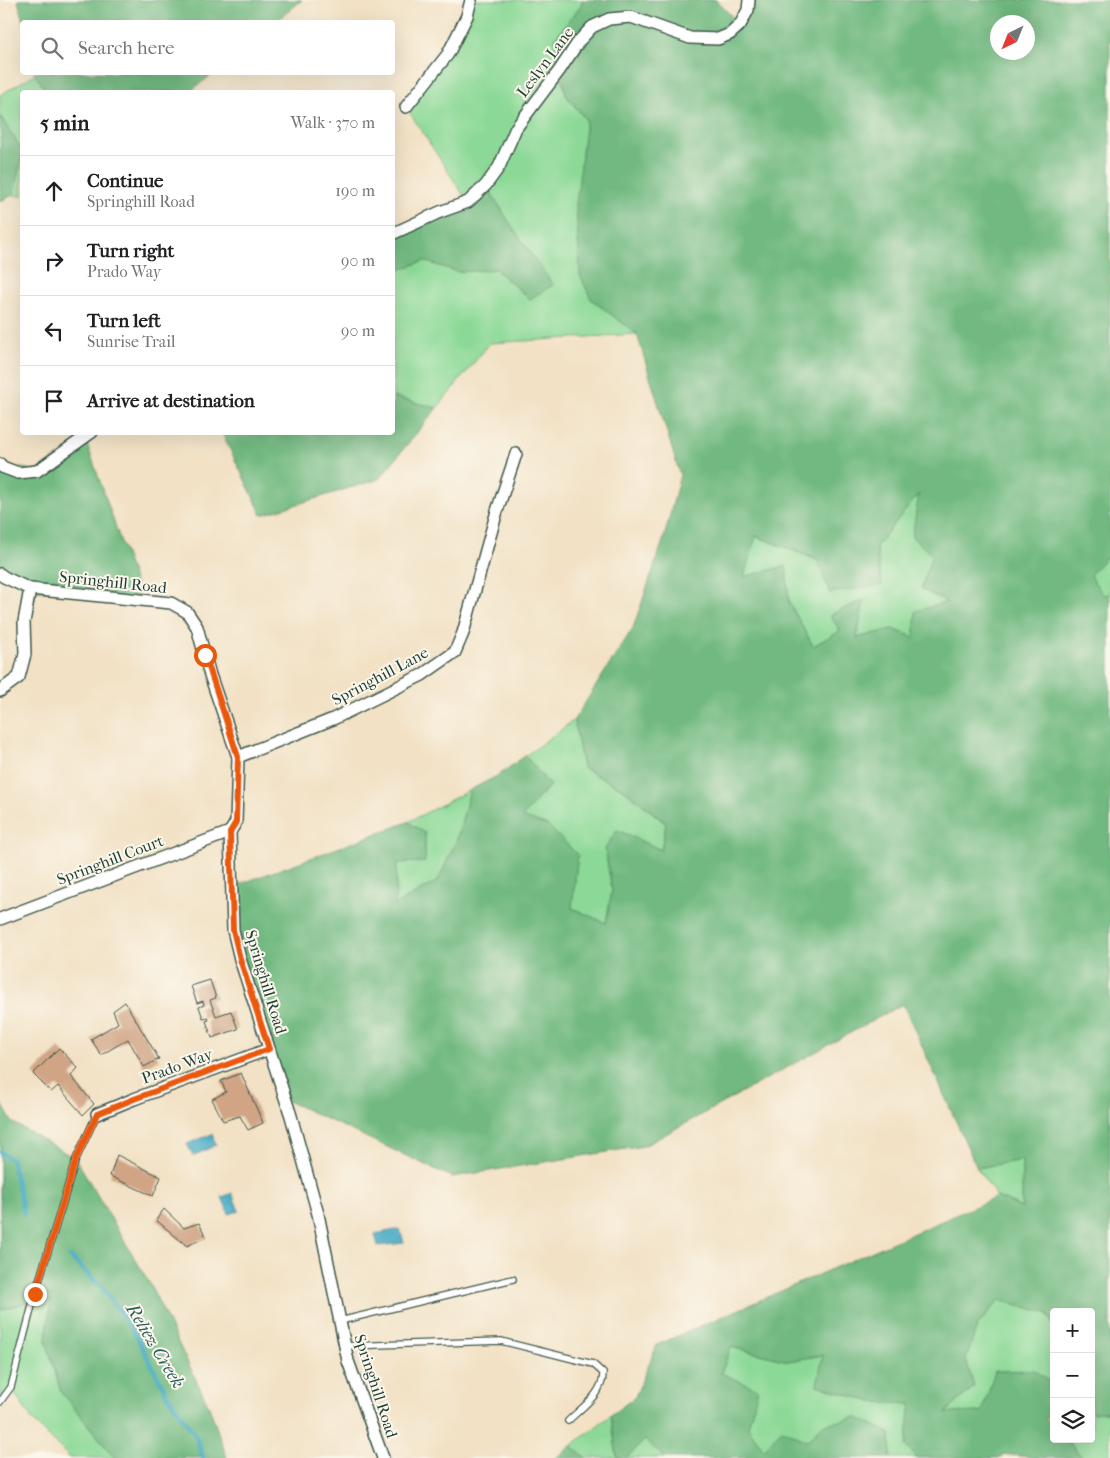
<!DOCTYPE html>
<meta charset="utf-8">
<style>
:root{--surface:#fff;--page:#f2f2f2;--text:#202124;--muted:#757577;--line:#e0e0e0}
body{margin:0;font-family:"IM FELL French Canon",serif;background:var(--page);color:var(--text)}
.controls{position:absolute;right:15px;bottom:15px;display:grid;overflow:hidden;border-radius:5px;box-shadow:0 5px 20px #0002}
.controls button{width:45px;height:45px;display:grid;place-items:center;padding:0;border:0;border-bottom:1px solid var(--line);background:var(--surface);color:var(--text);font:25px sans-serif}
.compass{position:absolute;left:990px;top:15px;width:45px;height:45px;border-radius:50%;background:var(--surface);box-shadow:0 5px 20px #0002;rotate:223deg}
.stop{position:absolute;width:15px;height:15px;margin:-11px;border:4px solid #ea580c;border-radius:50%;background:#fff}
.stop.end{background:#ea580c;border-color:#fff;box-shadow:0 1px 5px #0008}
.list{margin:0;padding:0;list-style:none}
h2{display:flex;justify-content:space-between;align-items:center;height:65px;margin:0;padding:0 20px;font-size:21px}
h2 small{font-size:16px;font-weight:400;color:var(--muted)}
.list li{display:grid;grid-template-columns:32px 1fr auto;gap:15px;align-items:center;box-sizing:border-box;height:70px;padding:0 20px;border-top:1px solid var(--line)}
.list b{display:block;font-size:19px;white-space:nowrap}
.list p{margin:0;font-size:16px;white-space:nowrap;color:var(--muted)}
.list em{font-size:16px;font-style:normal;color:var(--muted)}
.icon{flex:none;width:28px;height:28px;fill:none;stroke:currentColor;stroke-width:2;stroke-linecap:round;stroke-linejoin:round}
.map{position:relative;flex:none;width:1110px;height:1458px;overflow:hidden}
.search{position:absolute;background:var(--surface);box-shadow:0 5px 20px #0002;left:20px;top:20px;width:375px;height:55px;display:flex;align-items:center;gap:12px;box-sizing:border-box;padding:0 18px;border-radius:5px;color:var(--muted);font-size:19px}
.panel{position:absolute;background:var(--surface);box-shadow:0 5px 20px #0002;left:20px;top:90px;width:375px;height:345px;border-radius:5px}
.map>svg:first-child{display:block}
.green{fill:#8cd997;stroke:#568b66}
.forest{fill:#71b980;stroke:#487b5a;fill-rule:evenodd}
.water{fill:#42a9c2;stroke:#30737b}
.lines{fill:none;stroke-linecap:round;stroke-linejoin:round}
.stream{stroke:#42a9c2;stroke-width:4.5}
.building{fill:#d0a484}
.service-casing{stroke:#3f564a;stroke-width:8}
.minor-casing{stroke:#3f564a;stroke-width:14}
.service{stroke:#fff;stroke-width:5.5}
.minor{stroke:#fff;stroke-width:11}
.route{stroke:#ea580c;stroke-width:6}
.labels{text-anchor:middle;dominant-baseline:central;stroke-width:4;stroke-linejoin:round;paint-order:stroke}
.street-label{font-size:16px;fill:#1f3d34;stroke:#fbf7ec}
.water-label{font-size:18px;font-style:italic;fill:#2a5d5f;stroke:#fbf7ec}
</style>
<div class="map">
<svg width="1110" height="1458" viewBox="0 0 1110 1458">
<rect width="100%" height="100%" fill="#fbf7ec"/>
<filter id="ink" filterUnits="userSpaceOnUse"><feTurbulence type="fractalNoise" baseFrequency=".02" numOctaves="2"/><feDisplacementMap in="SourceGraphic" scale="10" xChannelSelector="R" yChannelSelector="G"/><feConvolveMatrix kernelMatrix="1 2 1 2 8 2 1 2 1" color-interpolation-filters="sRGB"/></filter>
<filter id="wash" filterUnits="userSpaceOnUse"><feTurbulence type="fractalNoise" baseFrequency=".0096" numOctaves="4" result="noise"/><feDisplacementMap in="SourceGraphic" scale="20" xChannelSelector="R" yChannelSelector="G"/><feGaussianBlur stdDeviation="1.12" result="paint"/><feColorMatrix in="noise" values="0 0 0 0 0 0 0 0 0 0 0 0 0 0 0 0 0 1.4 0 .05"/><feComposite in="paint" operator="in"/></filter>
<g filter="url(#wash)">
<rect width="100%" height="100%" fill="#f2e1c4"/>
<g class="green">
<polygon points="471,0 583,0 580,7 555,38 559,71 566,95 586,120 582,152 591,299 637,334 490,343 437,408 393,397 392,272 424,261 459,272 495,269 530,299 513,228 486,185 468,202 406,107 448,54"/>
<polygon points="35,74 47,92 22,92 22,150 0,116 0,95"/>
<polygon points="22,156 22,196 13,195"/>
<polygon points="919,493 932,555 947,602 914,637 892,629 857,638 863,600 830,615 841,631 813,646 789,602 786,566 743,577 755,536 881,585 876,546"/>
<polygon points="1110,553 1110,594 1103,596 1089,575"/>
<polygon points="574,720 583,768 626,791 666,824 661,850 617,830 605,849 612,890 606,923 571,908 521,817 550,785 525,756"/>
<polygon points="470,790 457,839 438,881 395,905 397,863 425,861 425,833 408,822"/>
<polygon points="1022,1160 1022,1208 997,1197 977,1168"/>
<polygon points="52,1295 46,1340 61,1392 115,1458 70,1458 33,1421 11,1388 0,1402 0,1310"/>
<polygon points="999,1300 1047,1313 1054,1326 1054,1379 1051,1383 982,1412 945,1414 973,1387 966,1359 977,1326"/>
<polygon points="730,1347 788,1361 824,1355 817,1385 872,1402 911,1404 906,1446 917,1458 891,1458 890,1433 822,1425 807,1441 764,1451 748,1427 721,1373"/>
<polygon points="1107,1412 1110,1414 1110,1458 1083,1458 1066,1439 1091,1439 1091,1413"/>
<polygon points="611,1415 617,1458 586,1458 571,1446"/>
<polygon points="645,1440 666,1458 626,1458"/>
</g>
<g class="forest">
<polygon points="18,0 302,0 275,22 23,22"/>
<path d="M583,0h133l24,25 9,-25h361v553l-20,22 13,20 7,-1v820l-3,-2 -16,1v-101h-37v14l-7,-13 -48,-13 -22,26 -11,33 8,28 -29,26 37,-1 13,-41 40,-1 16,12 3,-3v37l-9,2 9,9v12h11l18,19h-45l-36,-4v4h-85l-11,-12 5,-42 -39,-2 -55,-17 6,-30 -35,6 -57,-14 -10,26 37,16 -10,38 16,23 18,-21 25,12 15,-16 34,-8 34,16 1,25h-225l-21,-18 -19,18h-9l-6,-43 24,-18 22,-52 340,-148 25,11v-48l-45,8 -74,-164 -259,142 -192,31 -173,-80 -39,-138 -8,-72 176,-65 17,11v29l-28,1 -2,42 43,-24 19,-42 13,-49 27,-14 28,-20 25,29 -28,32 26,9 30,29 -6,53 34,15 6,-33 -7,-41 12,-19 44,20 5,-27 -40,-32 -43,-23 -9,-48 59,-92 31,-90 16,-63 -43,-141 -46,-35 -11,-24 -4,-70 10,-85 -20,-25 -11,-57 25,-31zM998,22h30v30h-30zM919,494l-7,43 20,18 -11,34 26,13 -31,9 -2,26 -22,-8 -35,9 7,-38 -34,15 10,16 -27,15 -24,-44 -3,-36 -42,11 12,-41 61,23 13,34 52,-8 -6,-39z"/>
<polygon points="34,73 34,72 214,73 189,92 47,92"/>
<polygon points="0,116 22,150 22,156 13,195 0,201"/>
<polygon points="486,185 513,228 553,285 530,299 495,269 459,272 424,261 393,272 392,234 440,212"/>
<polygon points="393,397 437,408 379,479 262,515 222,433 392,432"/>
<polygon points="85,438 141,600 30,589 0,574 0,464 37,471"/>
<polygon points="0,1100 12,1122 76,1159 150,1284 210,1409 227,1458 115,1458 61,1392 46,1340 52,1295 0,1310"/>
<polygon points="571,1446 586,1458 556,1458"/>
</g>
<g class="water">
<polygon points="212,1134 216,1145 193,1156 187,1144"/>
<polygon points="232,1193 239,1211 229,1214 222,1197"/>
<polygon points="400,1229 404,1243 378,1246 375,1234"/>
</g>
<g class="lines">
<g class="stream">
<polyline points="0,1152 12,1160 24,1214"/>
<polyline points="70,1257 101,1286 133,1330 168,1396 197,1438 203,1458"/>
</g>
</g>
<g id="blocks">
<g class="building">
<polygon points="210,980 216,998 210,1000 216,1016 231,1011 238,1029 212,1038 206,1021 209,1020 208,1017 203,1018 199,1007 204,1005 203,1001 197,1003 191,986"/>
<polygon points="125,1002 159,1059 144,1067 128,1039 101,1055 91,1039 118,1023 113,1011"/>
<polygon points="59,1048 78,1068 71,1076 94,1104 83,1115 58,1086 51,1092 33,1074"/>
<polygon points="241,1073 263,1123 248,1130 240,1116 223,1121 212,1099 226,1092 221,1081"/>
<polygon points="117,1155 161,1177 153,1196 110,1176"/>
<polygon points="164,1209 184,1228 199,1223 206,1237 187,1246 156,1220"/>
</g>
</g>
</g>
<g filter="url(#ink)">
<use href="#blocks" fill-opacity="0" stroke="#3f564a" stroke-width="1"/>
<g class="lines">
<defs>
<g id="service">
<polyline points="340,1321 513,1279"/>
<path d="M345,1346l156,-5 92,23 10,9c1,20 -22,35 -35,48"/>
<polyline points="0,1402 11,1387 35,1294 76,1159 97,1114"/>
</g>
<g id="minor">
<polyline points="406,107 448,54 467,16 471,0"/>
<polyline points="392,234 440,212 468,202 486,185 499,167 516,128 559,71 579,41 592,27 609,19 631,17 690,38 718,39 730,34 740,25 748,10 749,0"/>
<polyline points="0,464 2,467 18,473 37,471 92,432"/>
<polyline points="0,574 4,577 30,589 171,603 187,612 197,627 210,675 238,757 236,822 230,832 233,930 240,959 291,1116 318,1214 348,1361 383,1458"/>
<polyline points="0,691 19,677 25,654 24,622 30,589"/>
<polyline points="238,757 333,719 422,675 455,652 463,633 497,511 516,454"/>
<polyline points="0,919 230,832"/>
<polyline points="97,1114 134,1099 269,1049"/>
</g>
</defs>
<use href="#service" class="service-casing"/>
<use href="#minor" class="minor-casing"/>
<use href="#service" class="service"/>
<use href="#minor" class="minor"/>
</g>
</g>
<g class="lines" filter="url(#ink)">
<polyline class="route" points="35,1294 76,1159 97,1114 134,1099 269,1049 240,959 233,930 230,832 236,822 238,757 205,655"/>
</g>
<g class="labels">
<g class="street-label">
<text transform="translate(545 62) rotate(-53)">Leslyn Lane</text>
<text transform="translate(113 582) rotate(6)">Springhill Road</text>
<text transform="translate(380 676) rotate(-28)">Springhill Lane</text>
<text transform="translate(110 860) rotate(-21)">Springhill Court</text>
<text transform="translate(266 982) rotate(73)">Springhill Road</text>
<text transform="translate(177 1066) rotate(-20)">Prado Way</text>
<text transform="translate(376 1386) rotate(72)">Springhill Road</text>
</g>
<g class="water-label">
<text transform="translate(155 1346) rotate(59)">Reliez Creek</text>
</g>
</g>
</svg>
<div class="controls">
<button>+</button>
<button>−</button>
<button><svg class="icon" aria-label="layers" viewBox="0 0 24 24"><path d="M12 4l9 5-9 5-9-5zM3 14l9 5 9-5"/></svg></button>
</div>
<svg class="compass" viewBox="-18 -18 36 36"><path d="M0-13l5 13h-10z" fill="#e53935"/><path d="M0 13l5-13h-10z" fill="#757577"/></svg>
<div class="stop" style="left:205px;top:655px"></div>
<div class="stop end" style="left:35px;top:1294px"></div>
<div class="search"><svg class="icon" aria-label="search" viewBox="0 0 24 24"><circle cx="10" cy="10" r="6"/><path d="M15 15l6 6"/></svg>Search here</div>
<section class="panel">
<h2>5 min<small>Walk · 370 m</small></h2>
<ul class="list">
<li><svg class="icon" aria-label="ahead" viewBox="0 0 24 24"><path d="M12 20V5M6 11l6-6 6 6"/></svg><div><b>Continue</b><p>Springhill Road</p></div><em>190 m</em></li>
<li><svg class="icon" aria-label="right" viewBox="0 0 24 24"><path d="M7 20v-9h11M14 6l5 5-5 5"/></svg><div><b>Turn right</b><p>Prado Way</p></div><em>90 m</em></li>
<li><svg class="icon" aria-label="left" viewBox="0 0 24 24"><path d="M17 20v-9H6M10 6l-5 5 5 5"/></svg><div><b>Turn left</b><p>Sunrise Trail</p></div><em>90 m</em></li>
<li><svg class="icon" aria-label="arrive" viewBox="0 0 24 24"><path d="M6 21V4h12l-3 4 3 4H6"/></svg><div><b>Arrive at destination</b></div></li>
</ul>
</section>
</div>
